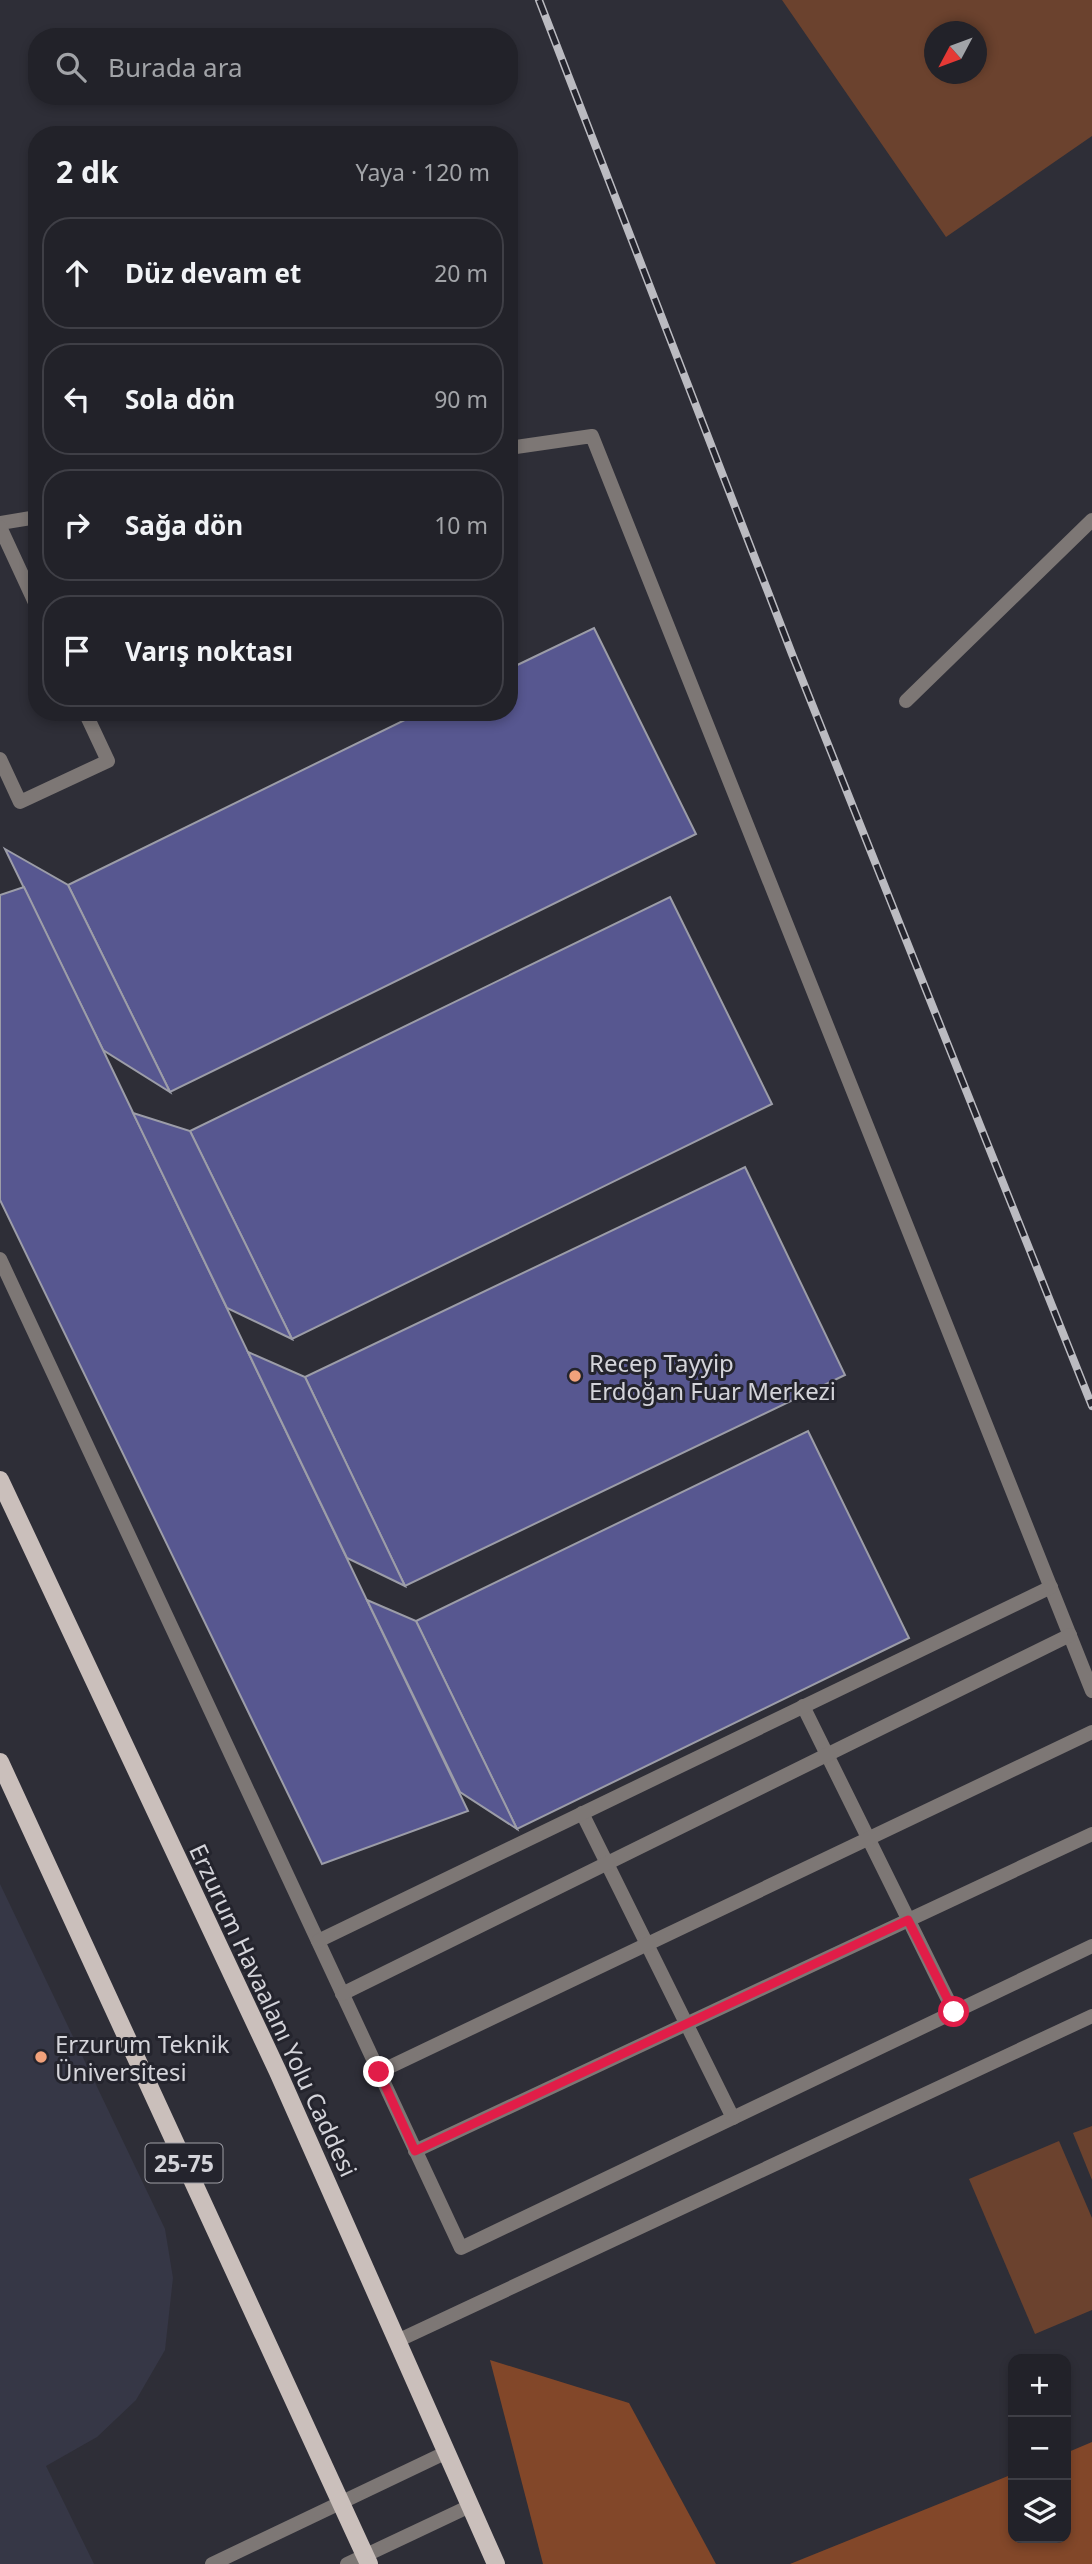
<!DOCTYPE html>
<html lang="tr">
<meta charset="utf-8">
<style>
:root{--surface:#222229;--page:#2e2f35;--text:#f1f3f6;--muted:#a2a4a8;--line:#3f3f46}
body{margin:0;font-family:"Noto Sans",sans-serif;background:var(--page);color:var(--text)}
.controls{position:absolute;right:21px;bottom:21px;display:grid;overflow:hidden;border-radius:14px;box-shadow:0 4px 10px #0003}
.controls button{width:63px;height:63px;display:grid;place-items:center;padding:0;border:0;border-bottom:2px solid var(--line);background:var(--surface);color:var(--text);font:35px sans-serif}
.compass{position:absolute;left:924px;top:21px;width:63px;height:63px;border-radius:50%;background:var(--surface);box-shadow:0 4px 10px #0003;rotate:229deg}
.stop{position:absolute;width:21px;height:21px;margin:-16px;border:5px solid #e11d48;border-radius:50%;background:#fff}
.stop.end{background:#e11d48;border-color:#fff;box-shadow:0 2px 7px #0008}
.list{margin:0;padding:0;list-style:none}
h2{display:flex;justify-content:space-between;align-items:center;height:91px;margin:0;padding:0 28px;font-size:30px}
h2 small{font-size:23px;font-weight:400;color:var(--muted)}
.list li{display:grid;grid-template-columns:46px 1fr auto;gap:21px;align-items:center;box-sizing:border-box;height:112px;margin:0 14px 14px;padding:0 14px;border:2px solid var(--line);border-radius:28px}
.list b{display:block;font-size:26px;white-space:nowrap}
.list em{font-size:23px;font-style:normal;color:var(--muted)}
.icon{flex:none;width:38px;height:38px;fill:none;stroke:currentColor;stroke-width:2;stroke-linecap:round;stroke-linejoin:round}
.map{position:relative;flex:none;width:1092px;height:2564px;overflow:hidden}
.search{position:absolute;background:var(--surface);box-shadow:0 4px 10px #0003;left:28px;top:28px;width:490px;height:77px;display:flex;align-items:center;gap:18px;box-sizing:border-box;padding:0 24px;border-radius:28px;color:var(--muted);font-size:26px}
.panel{position:absolute;background:var(--surface);box-shadow:0 4px 10px #0003;left:28px;top:126px;width:490px;height:595px;border-radius:28px}
.map>svg:first-child{display:block}
.built{fill:#363746}
.green{fill:#6b422e;fill-rule:evenodd}
.forest{fill:#824729}
.building{fill:#575790;stroke:#9c9da8;stroke-width:2}
.lines{fill:none;stroke-linecap:round;stroke-linejoin:round}
.service{stroke:#7d7775;stroke-width:14}
.minor{stroke:#7d7775;stroke-width:14}
.primary{stroke:#cabfbb;stroke-width:18}
.rail-casing{stroke:#bbbbc1;stroke-width:8}
.rail{stroke:#24242d;stroke-width:5;stroke-dasharray:16;stroke-linecap:butt}
.route{stroke:#e11d48;stroke-width:9}
.poi-dot{fill:#f1a17b;stroke:#24242d;stroke-width:2.5}
.labels{text-anchor:middle;dominant-baseline:central;stroke-width:6;stroke-linejoin:round;paint-order:stroke}
.shield{fill:#24242d;stroke:#9f9fa6;stroke-width:2}
.shield-label{font-size:23px;font-weight:bold;fill:#d4d4da}
.poi-label{font-size:24px;fill:#d4d4da;stroke:#24242d;text-anchor:start}
.street-label{font-size:24px;fill:#d4d4da;stroke:#24242d}
</style>
<div class="map">
<svg width="1092" height="2564" viewBox="0 0 1092 2564">
<rect width="100%" height="100%" fill="#2e2e37"/>
<polygon class="built" points="0,1884 165,2229 173,2278 165,2350 136,2400 97,2437 46,2466 94,2564 0,2564"/>
<g class="green">
<path d="M782,0h310v136l-146,101zM934,32h42v42h-42z"/>
<polygon points="1092,2126 1092,2180 1073,2133"/>
<polygon points="1059,2141 1092,2218 1092,2310 1035,2334 969,2179"/>
</g>
<g class="forest">
<polygon points="490,2360 629,2403 716,2564 543,2564"/>
<polygon points="1092,2442 1092,2564 790,2564 1013,2474 1013,2538 1066,2538 1066,2453"/>
</g>
<g class="building">
<polygon points="594,628 696,834 170,1092 68,885 421,712 509,712 509,669"/>
<polygon points="5,849 68,885 170,1092 103,1050"/>
<polygon points="24,887 103,1050 468,1811 322,1864 0,1200 0,895"/>
<polygon points="670,897 772,1104 292,1339 190,1131"/>
<polygon points="133,1113 190,1131 292,1339 227,1308"/>
<polygon points="745,1167 845,1375 405,1586 305,1377"/>
<polygon points="248,1352 305,1377 405,1586 347,1558"/>
<polygon points="808,1431 909,1638 517,1829 416,1621"/>
<polygon points="367,1600 416,1621 517,1829 460,1792"/>
</g>
<g class="lines">
<g class="service">
<polyline points="509,448 592,436 1092,1691"/>
<polyline points="0,523 37,517"/>
<polyline points="0,527 37,607"/>
<polyline points="0,759 20,802 108,761 85,712"/>
<polyline points="0,1259 461,2248 1092,1946"/>
<polyline points="803,1706 954,2012"/>
<polyline points="582,1813 733,2118"/>
<polyline points="318,1941 1051,1587"/>
<polyline points="342,1994 1070,1635"/>
<polyline points="379,2072 1092,1732"/>
<polyline points="415,2151 1092,1834"/>
</g>
<g class="minor">
<polyline points="906,701 1092,520"/>
<polyline points="397,2341 1092,2016"/>
<polyline points="212,2564 447,2452"/>
<polyline points="347,2564 470,2506"/>
</g>
<g class="primary">
<polyline points="0,1480 278,2072 496,2564"/>
<polyline points="0,1762 369,2564"/>
</g>
<defs>
<polyline id="rail" points="539,0 792,654 1092,1406"/>
</defs>
<use href="#rail" class="rail-casing"/>
<use href="#rail" class="rail"/>
</g>
<g class="lines">
<polyline class="route" points="379,2072 415,2151 908,1920 954,2012"/>
</g>
<g class="poi-dot">
<circle cx="575" cy="1376" r="7"/>
<circle cx="41" cy="2057" r="7"/>
</g>
<g class="labels">
<rect class="shield" x="145.5" y="2143.5" width="77" height="39" rx="5"/>
<g class="shield-label">
<text x="184" y="2163">25-75</text>
</g>
<g class="poi-label">
<text x="589" y="1362">Recep Tayyip<tspan x="589" dy="28">Erdoğan Fuar Merkezi</tspan></text>
<text x="55" y="2043">Erzurum Teknik<tspan x="55" dy="28">Üniversitesi</tspan></text>
</g>
<g class="street-label">
<text transform="translate(274 2010) rotate(65)">Erzurum Havaalanı Yolu Caddesi</text>
</g>
</g>
</svg>
<div class="controls">
<button>+</button>
<button>−</button>
<button><svg class="icon" aria-label="layers" viewBox="0 0 24 24"><path d="M12 4l9 5-9 5-9-5zM3 14l9 5 9-5"/></svg></button>
</div>
<svg class="compass" viewBox="-18 -18 36 36"><path d="M0-13l5 13h-10z" fill="#e53935"/><path d="M0 13l5-13h-10z" fill="#a2a4a8"/></svg>
<div class="stop" style="left:954px;top:2012px"></div>
<div class="stop end" style="left:379px;top:2072px"></div>
<div class="search"><svg class="icon" aria-label="search" viewBox="0 0 24 24"><circle cx="10" cy="10" r="6"/><path d="M15 15l6 6"/></svg>Burada ara</div>
<section class="panel">
<h2>2 dk<small>Yaya · 120 m</small></h2>
<ul class="list">
<li><svg class="icon" aria-label="ahead" viewBox="0 0 24 24"><path d="M12 20V5M6 11l6-6 6 6"/></svg><div><b>Düz devam et</b></div><em>20 m</em></li>
<li><svg class="icon" aria-label="left" viewBox="0 0 24 24"><path d="M17 20v-9H6M10 6l-5 5 5 5"/></svg><div><b>Sola dön</b></div><em>90 m</em></li>
<li><svg class="icon" aria-label="right" viewBox="0 0 24 24"><path d="M7 20v-9h11M14 6l5 5-5 5"/></svg><div><b>Sağa dön</b></div><em>10 m</em></li>
<li><svg class="icon" aria-label="arrive" viewBox="0 0 24 24"><path d="M6 21V4h12l-3 4 3 4H6"/></svg><div><b>Varış noktası</b></div></li>
</ul>
</section>
</div>
